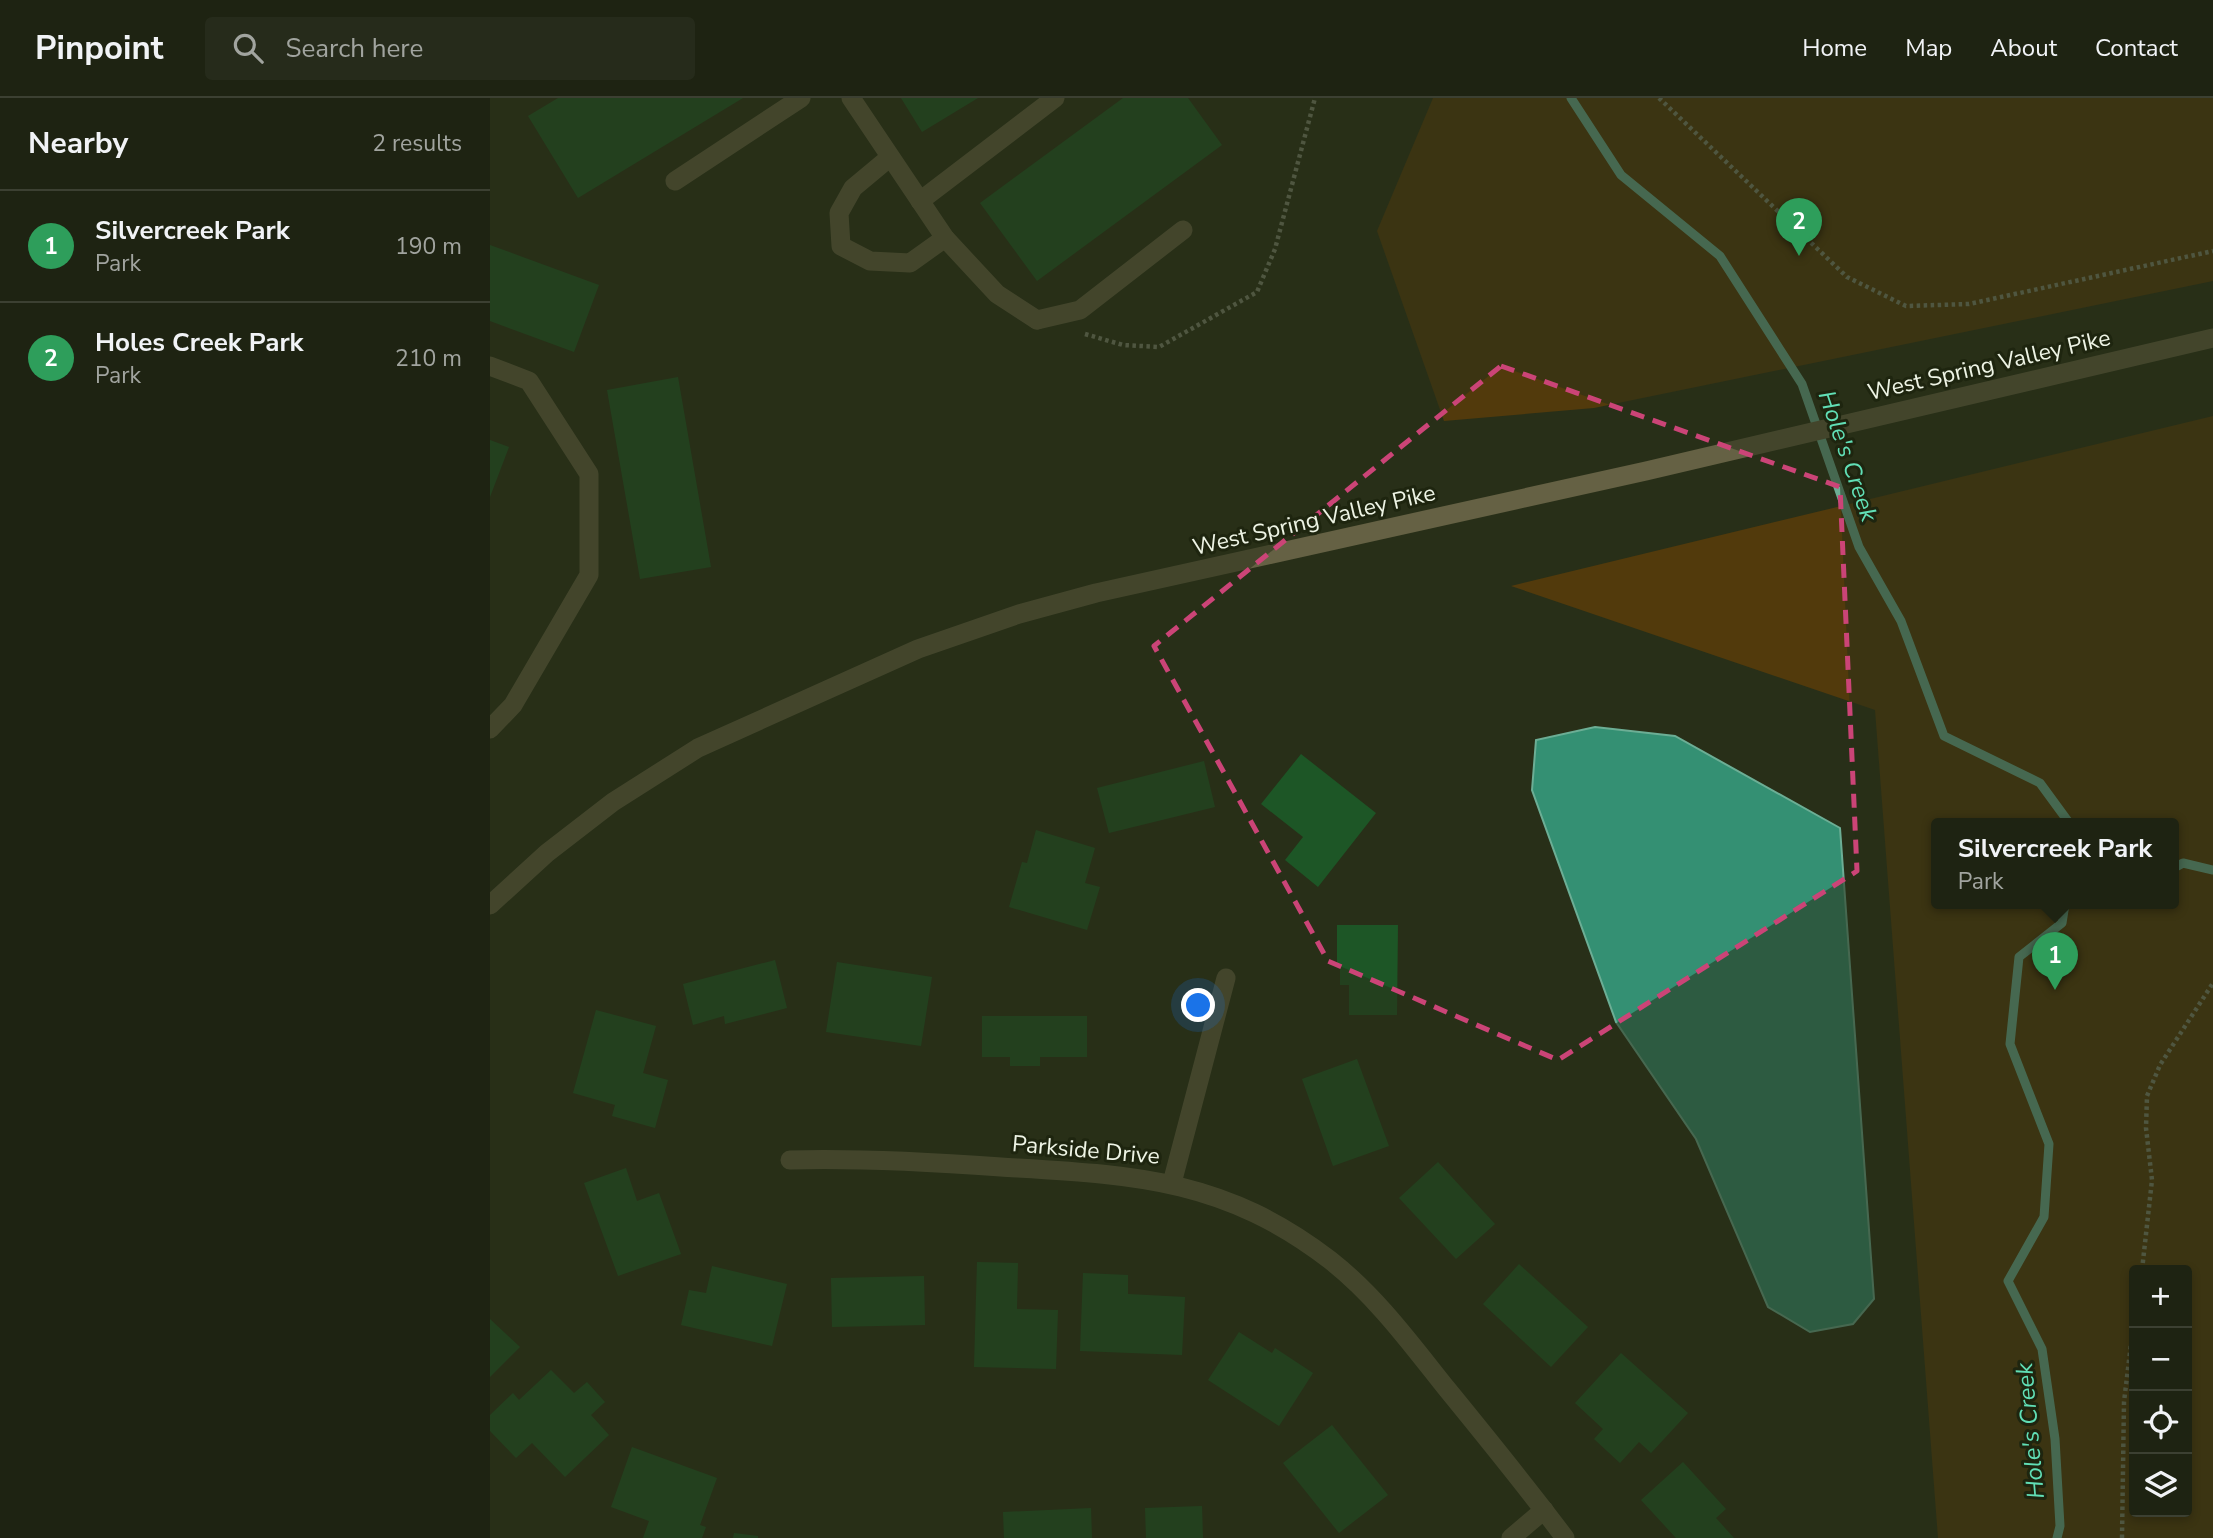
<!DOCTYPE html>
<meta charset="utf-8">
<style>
:root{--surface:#1e2312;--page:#262b1b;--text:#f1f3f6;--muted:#a1a49f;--line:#3c4032;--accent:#0b8043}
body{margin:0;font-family:"Nunito Sans",sans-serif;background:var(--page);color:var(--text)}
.controls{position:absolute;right:21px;bottom:21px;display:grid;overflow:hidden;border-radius:7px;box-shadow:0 4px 10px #0003}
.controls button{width:63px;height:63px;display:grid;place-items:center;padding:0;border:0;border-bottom:2px solid var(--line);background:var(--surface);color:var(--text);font:35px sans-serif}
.you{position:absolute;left:709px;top:908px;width:24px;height:24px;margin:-18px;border:5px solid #fff;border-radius:50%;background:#1a73e8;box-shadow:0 0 0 10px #1a73e833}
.badge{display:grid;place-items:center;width:46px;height:46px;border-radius:50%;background:var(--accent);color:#fff;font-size:23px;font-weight:700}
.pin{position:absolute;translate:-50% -58px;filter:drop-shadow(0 2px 4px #0008)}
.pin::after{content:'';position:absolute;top:37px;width:24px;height:21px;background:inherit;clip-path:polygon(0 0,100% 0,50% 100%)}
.popup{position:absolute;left:1441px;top:720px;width:248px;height:91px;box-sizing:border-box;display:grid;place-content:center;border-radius:7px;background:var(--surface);filter:drop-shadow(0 2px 5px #0005);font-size:23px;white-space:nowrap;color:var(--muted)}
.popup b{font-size:26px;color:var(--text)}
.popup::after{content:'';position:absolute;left:50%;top:100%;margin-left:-14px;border:14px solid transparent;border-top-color:var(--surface)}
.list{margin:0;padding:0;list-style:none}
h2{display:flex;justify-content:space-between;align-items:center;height:91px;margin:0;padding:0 28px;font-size:30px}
h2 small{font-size:23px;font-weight:400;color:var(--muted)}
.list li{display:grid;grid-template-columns:46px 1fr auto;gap:21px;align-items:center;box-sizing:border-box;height:112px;padding:0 28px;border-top:2px solid var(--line)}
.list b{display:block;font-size:26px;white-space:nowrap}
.list p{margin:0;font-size:23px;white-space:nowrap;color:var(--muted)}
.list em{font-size:23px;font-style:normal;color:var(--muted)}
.icon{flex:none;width:38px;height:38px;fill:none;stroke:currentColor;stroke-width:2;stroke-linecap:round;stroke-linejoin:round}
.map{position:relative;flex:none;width:1723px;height:1440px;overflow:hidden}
header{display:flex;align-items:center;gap:42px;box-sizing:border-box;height:98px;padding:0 35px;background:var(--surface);border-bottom:2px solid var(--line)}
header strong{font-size:33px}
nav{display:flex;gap:38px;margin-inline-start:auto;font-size:24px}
.search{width:490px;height:63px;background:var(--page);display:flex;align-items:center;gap:18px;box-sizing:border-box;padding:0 24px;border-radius:7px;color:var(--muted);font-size:26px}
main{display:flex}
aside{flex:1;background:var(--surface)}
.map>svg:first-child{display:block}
.green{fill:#523a0c;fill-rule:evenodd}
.water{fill:#349073;stroke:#6cae95;stroke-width:2}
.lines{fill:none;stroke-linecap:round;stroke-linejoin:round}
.stream{stroke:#6cae95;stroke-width:9}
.building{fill:#1d5626}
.path{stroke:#7e8571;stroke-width:4.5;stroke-dasharray:3.5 3.5;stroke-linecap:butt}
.service{stroke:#656144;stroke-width:19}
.minor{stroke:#656144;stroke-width:19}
.tertiary{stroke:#656144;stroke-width:19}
.marked{fill:none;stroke:#cb4477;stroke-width:5;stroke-dasharray:14 9;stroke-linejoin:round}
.labels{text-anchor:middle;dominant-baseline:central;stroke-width:6;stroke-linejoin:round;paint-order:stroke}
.street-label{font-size:23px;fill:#eef4e5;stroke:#1e250f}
.water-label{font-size:24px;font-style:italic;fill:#61dfb6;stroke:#1e250f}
</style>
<header>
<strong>Pinpoint</strong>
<div class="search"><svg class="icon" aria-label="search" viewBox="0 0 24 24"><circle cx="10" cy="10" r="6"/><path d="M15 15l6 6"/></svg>Search here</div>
<nav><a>Home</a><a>Map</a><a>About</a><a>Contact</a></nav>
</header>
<main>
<aside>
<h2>Nearby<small>2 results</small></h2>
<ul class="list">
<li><span class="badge" style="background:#2e9e5b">1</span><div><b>Silvercreek Park</b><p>Park</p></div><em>190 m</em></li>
<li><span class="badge" style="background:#2e9e5b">2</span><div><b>Holes Creek Park</b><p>Park</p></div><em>210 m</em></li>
</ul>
</aside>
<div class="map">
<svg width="1723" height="1440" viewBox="0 0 1723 1440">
<rect width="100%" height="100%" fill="#282f18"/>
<g class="green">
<polygon points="943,0 1723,0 1723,183 1104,310 954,323 887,133"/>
<path d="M1723,318v1122h-275l-63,-828 -364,-124zM1446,726h238v80h-238zM1697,1172v242h-53v-242z"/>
</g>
<polygon class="water" points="1105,629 1185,638 1350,730 1384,1201 1363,1226 1320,1234 1278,1209 1206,1041 1126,924 1042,692 1046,642"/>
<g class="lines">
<g class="stream">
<polyline points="1081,0 1131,77 1230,158 1312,286 1369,449 1411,523 1454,638 1550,685 1580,726"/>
<polyline points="1684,770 1693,765 1723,772"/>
<polyline points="1567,1440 1570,1428 1565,1341 1552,1251 1518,1183 1554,1119 1559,1046 1520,946 1529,859 1572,825 1575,806"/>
</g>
</g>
<g class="building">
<polygon points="68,0 253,0 88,100 38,18"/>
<polygon points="411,0 488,0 432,34"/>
<polygon points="633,0 698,0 732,47 547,183 490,105"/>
<polygon points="0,147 109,187 84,254 0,223"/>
<polygon points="188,279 221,469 150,481 117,292"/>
<polygon points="0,342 19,349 0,399"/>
<polygon points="811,656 886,715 828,789 795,762 813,739 771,706"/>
<polygon points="714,663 725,709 619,735 607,690"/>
<polygon points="546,732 605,750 595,785 610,789 597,832 519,809 532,764 537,765"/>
<polygon points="847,827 908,827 907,917 859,917 859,887 850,887 850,868 847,868"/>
<polygon points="285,862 297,910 235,926 234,918 203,927 193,886"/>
<polygon points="347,864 442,879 431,948 336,934"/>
<polygon points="106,912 166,928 153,975 178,982 165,1030 122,1018 125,1007 83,995"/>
<polygon points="492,918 597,918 597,959 550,959 550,968 520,968 520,959 492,959"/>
<polygon points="867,961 899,1048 843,1068 812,981"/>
<polygon points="948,1064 1005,1126 966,1161 909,1100"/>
<polygon points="136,1070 147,1103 169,1095 191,1156 128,1178 94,1085"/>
<polygon points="487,1164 528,1165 527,1211 568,1212 566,1271 484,1269"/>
<polygon points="1029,1166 1098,1229 1061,1269 993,1206"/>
<polygon points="222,1168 297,1186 282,1248 191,1227 199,1192 216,1195"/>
<polygon points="593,1175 638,1177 638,1196 695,1199 692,1257 590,1253"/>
<polygon points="434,1178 435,1227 342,1229 341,1180"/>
<polygon points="0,1221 30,1249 0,1279"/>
<polygon points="749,1234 782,1255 785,1250 823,1275 789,1328 718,1282"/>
<polygon points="1131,1255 1198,1315 1161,1355 1149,1344 1130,1365 1104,1341 1113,1331 1085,1305"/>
<polygon points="61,1272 84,1295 97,1284 115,1304 101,1317 119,1337 75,1379 42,1345 26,1360 0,1333 0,1317 23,1295 29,1302"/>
<polygon points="842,1327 898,1397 849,1435 793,1365"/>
<polygon points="142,1349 227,1380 210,1427 216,1429 212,1440 153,1440 159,1423 121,1409"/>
<polygon points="1193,1364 1236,1411 1226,1420 1244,1440 1186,1440 1151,1402"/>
<polygon points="712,1408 713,1440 656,1440 655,1410"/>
<polygon points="601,1410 602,1440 514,1440 513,1414"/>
<polygon points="244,1435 268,1438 268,1440 243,1440"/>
</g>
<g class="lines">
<g class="path">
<polyline points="1169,0 1357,179 1416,208 1479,206 1723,153"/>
<polyline points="595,236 633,247 669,249 767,194 785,151 825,0"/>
<polyline points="1652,1172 1662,1082 1656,1030 1657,998 1670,967 1723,885"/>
<polyline points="1632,1440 1634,1304 1644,1221"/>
</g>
<g class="service">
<polyline points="399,60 363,90 349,115 351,148 380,163 420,165 455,140"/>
<polyline points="185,83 311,0"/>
<polyline points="430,103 565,0"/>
<polyline points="547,222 590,212 693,132"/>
</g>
<g class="minor">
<polyline points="361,0 455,140 507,196 547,222"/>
<polyline points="0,268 39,283 99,376 99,477 23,607 0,631"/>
<path d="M300,1062c71,-2 141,2 211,7 130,8 221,10 329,93 46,36 81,84 117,129 40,49 80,98 118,149"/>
<polyline points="682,1085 736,880"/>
<polyline points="1021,1440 1054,1412"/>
</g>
<polyline class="tertiary" points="0,807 57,755 123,704 208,650 428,551 529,516 606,495 1156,373 1723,240"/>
</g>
<path d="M0 0H1723V1440H0ZM1011,268l339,121 17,384 -299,189 -230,-99 -174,-315z" fill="#282f18" fill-opacity=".55" fill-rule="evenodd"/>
<path class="marked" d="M1011,268l339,121 17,384 -299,189 -230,-99 -174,-315z"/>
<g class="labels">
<g class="street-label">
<text transform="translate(1499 267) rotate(-13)">West Spring Valley Pike</text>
<text transform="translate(824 422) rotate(-13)">West Spring Valley Pike</text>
<text transform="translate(596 1052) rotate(5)">Parkside Drive</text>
</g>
<g class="water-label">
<text transform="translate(1358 358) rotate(71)">Hole's Creek</text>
<text transform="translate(1540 1333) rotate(-95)">Hole's Creek</text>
</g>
</g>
</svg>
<div class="controls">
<button>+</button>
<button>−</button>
<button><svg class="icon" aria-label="locate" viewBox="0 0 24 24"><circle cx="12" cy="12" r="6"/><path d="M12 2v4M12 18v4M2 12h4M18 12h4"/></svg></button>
<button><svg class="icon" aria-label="layers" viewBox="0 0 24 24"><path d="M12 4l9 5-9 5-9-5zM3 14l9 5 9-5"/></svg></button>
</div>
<div class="you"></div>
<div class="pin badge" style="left:1565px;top:892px;background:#2e9e5b">1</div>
<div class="popup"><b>Silvercreek Park</b>Park</div>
<div class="pin badge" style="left:1309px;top:158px;background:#2e9e5b">2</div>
</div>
</main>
